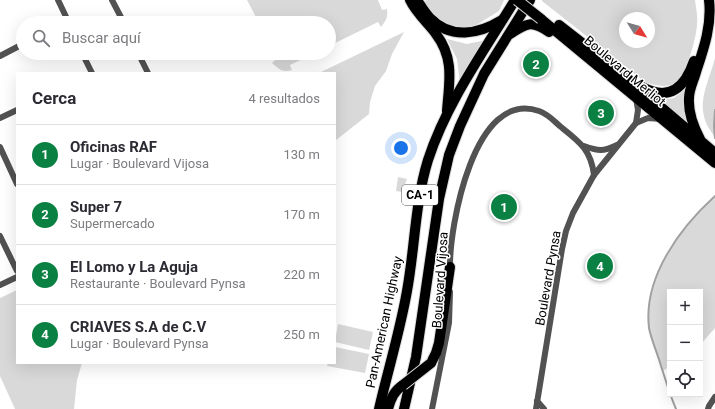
<!DOCTYPE html>
<html lang="es">
<meta charset="utf-8">
<style>
:root{--surface:#fff;--page:#f2f2f3;--text:#2b2b33;--muted:#7c7c81;--line:#e1e1e2;--accent:#0b8043}
body{margin:0;font-family:Roboto,sans-serif;background:var(--page);color:var(--text)}
.controls{position:absolute;right:12px;bottom:12px;display:grid;overflow:hidden;border-radius:0px;box-shadow:0 4px 16px #0002}
.controls button{width:36px;height:36px;display:grid;place-items:center;padding:0;border:0;border-bottom:1px solid var(--line);background:var(--surface);color:var(--text);font:20px sans-serif}
.compass{position:absolute;left:619px;top:12px;width:36px;height:36px;border-radius:50%;background:var(--surface);box-shadow:0 4px 16px #0002;rotate:127deg}
.you{position:absolute;left:401px;top:148px;width:14px;height:14px;margin:-10px;border:3px solid #fff;border-radius:50%;background:#1a73e8;box-shadow:0 0 0 6px #1a73e833}
.badge{display:grid;place-items:center;width:26px;height:26px;border-radius:50%;background:var(--accent);color:#fff;font-size:13px;font-weight:700}
.pin{position:absolute;translate:-50% -50%;border:2px solid #fff;box-shadow:0 1px 4px #0006}
.list{margin:0;padding:0;list-style:none}
h2{display:flex;justify-content:space-between;align-items:center;height:52px;margin:0;padding:0 16px;font-size:17px}
h2 small{font-size:13px;font-weight:400;color:var(--muted)}
.list li{display:grid;grid-template-columns:26px 1fr auto;gap:12px;align-items:center;box-sizing:border-box;height:60px;padding:0 16px;border-top:1px solid var(--line)}
.list b{display:block;font-size:15px;white-space:nowrap}
.list p{margin:0;font-size:13px;white-space:nowrap;color:var(--muted)}
.list em{font-size:13px;font-style:normal;color:var(--muted)}
.icon{flex:none;width:22px;height:22px;fill:none;stroke:currentColor;stroke-width:2;stroke-linecap:round;stroke-linejoin:round}
.map{position:relative;flex:none;width:715px;height:409px;overflow:hidden}
.search{position:absolute;background:var(--surface);box-shadow:0 4px 16px #0002;left:16px;top:16px;width:320px;height:44px;display:flex;align-items:center;gap:10px;box-sizing:border-box;padding:0 14px;border-radius:22px;color:var(--muted);font-size:15px}
.panel{position:absolute;background:var(--surface);box-shadow:0 4px 16px #0002;left:16px;top:72px;width:320px;height:292px;border-radius:0px}
.map>svg:first-child{display:block}
.green{fill:#d9d9d9;fill-rule:evenodd}
.lines{fill:none;stroke-linecap:round;stroke-linejoin:round}
.stream{stroke:#a0a0a0;stroke-width:2}
.primary-casing{stroke:#dbdbdb;stroke-width:12}
.street{stroke:#525252;stroke-width:6}
.primary{stroke:#000;stroke-width:10}
.primary-bridge-casing{stroke:#dbdbdb;stroke-width:12;stroke-linecap:butt}
.primary-bridge{stroke:#000;stroke-width:10}
.labels{text-anchor:middle;dominant-baseline:central;stroke-width:3;stroke-linejoin:round;paint-order:stroke}
.shield{fill:#fff;stroke:#4c4c4c;stroke-width:1}
.shield-label{font-size:12px;font-weight:bold;fill:#000}
.street-label{font-size:13px;fill:#000;stroke:#fff}
</style>
<div class="map">
<svg width="715" height="409" viewBox="0 0 715 409">
<rect width="100%" height="100%" fill="#fff"/>
<g class="green">
<path d="M247,0h131l4,10 5,-1c1,8 -1,12 -6,18l-3,-5 -49,24v-23h-70z"/>
<polygon points="427,0 504,0 499,11 473,27 466,29 441,23 422,2"/>
<path d="M542,0h153c1,8 3,17 2,25 -1,14 -11,53 -24,59 -9,4 -19,1 -28,-2l-103,-81zM625,18h24v24h-24z"/>
<polygon points="404,32 392,54 386,71 375,86 370,102 369,114 335,141 335,73 319,73"/>
<polygon points="447,39 467,44 486,40 460,84 457,59"/>
<path d="M273,53h42l-25,12 2,5c-10,3 -13,-1 -20,-7l4,-4z"/>
<path d="M715,58v79c-23,-28 -8,-49 0,-79z"/>
<polygon points="686,89 685,107 687,123 656,101 674,98"/>
<polygon points="398,177 407,179 402,192 396,191"/>
<polygon points="715,196 715,328 700,345 700,292 670,292 670,366 663,371 649,329 649,305 657,273 679,234"/>
<polygon points="17,290 17,363 82,363 77,380 74,409 15,409 0,376 0,298"/>
<polygon points="338,324 373,332 369,350 335,342"/>
<polygon points="335,347 369,354 365,373 327,366 328,363 335,363"/>
</g>
<g class="lines">
<g class="stream">
<polyline points="715,110 714,126 715,138"/>
<path d="M676,409c-6,-14 -10,-28 -15,-43 -3,-11 -10,-27 -12,-38 -6,-51 31,-100 66,-132"/>
</g>
<defs>
<g id="primary">
<path d="M410,0c6,13 18,23 26,34 19,25 13,49 11,77"/>
<path d="M417,0c4,6 8,13 13,18 21,22 49,16 72,2"/>
<polyline points="541,19 715,163"/>
<polyline points="559,25 627,78 715,153"/>
<path d="M510,34c17,-11 22,-14 39,-2"/>
<path d="M642,87c28,15 43,0 52,-26"/>
<path d="M700,139c-7,-13 -12,-26 -11,-41 0,-9 5,-18 7,-26 8,-24 16,-47 13,-72"/>
<polyline points="431,363 436,353 439,343 450,267"/>
<path d="M379,409c9,-39 21,-78 28,-118 8,-44 8,-89 21,-131 19,-58 56,-109 87,-160"/>
<path d="M388,409c3,-11 6,-18 15,-24"/>
<polyline points="404,409 416,357 439,199 449,155 460,126 484,74 530,0"/>
</g>
</defs>
<use href="#primary" class="primary-casing"/>
<g class="street">
<polyline points="58,0 69,23"/>
<polyline points="112,0 124,23"/>
<polyline points="82,53 92,73"/>
<polyline points="138,53 148,73"/>
<polyline points="0,56 23,44"/>
<polyline points="636,98 638,110 636,123"/>
<polyline points="0,118 17,110"/>
<path d="M584,146c14,5 19,6 33,-1"/>
<polyline points="0,147 17,184"/>
<polyline points="0,236 17,271"/>
<path d="M450,269c-1,-42 24,-181 89,-158 9,3 15,10 22,16 19,15 30,23 33,48"/>
<polyline points="0,285 17,277"/>
<polyline points="537,401 544,409"/>
<polyline points="432,409 449,323 450,292"/>
<polyline points="536,409 562,249 566,231 573,213 594,175 636,123 648,118 661,119"/>
<polyline points="708,409 709,406 715,397"/>
</g>
<use href="#primary" class="primary"/>
<defs>
<g id="primary-bridge">
<polyline points="517,0 541,19"/>
<polyline points="403,385 431,363"/>
</g>
</defs>
<use href="#primary-bridge" class="primary-bridge-casing"/>
<use href="#primary-bridge" class="primary-bridge"/>
</g>
<g class="labels">
<rect class="shield" x="402" y="185" width="36" height="20" rx="3"/>
<g class="shield-label">
<text x="420" y="195">CA-1</text>
</g>
<g class="street-label">
<text transform="translate(625 71) rotate(40)">Boulevard Merliot</text>
<text transform="translate(548 278) rotate(-80)">Boulevard Pynsa</text>
<text transform="translate(440 280) rotate(-86)">Boulevard Vijosa</text>
<text transform="translate(384 322) rotate(-78)">Pan-American Highway</text>
</g>
</g>
</svg>
<div class="controls">
<button>+</button>
<button>−</button>
<button><svg class="icon" aria-label="locate" viewBox="0 0 24 24"><circle cx="12" cy="12" r="6"/><path d="M12 2v4M12 18v4M2 12h4M18 12h4"/></svg></button>
</div>
<svg class="compass" viewBox="-18 -18 36 36"><path d="M0-13l5 13h-10z" fill="#e53935"/><path d="M0 13l5-13h-10z" fill="#7c7c81"/></svg>
<div class="you"></div>
<div class="pin badge" style="left:504px;top:207px">1</div>
<div class="pin badge" style="left:536px;top:64px">2</div>
<div class="pin badge" style="left:601px;top:113px">3</div>
<div class="pin badge" style="left:600px;top:266px">4</div>
<div class="search"><svg class="icon" aria-label="search" viewBox="0 0 24 24"><circle cx="10" cy="10" r="6"/><path d="M15 15l6 6"/></svg>Buscar aquí</div>
<section class="panel">
<h2>Cerca<small>4 resultados</small></h2>
<ul class="list">
<li><span class="badge">1</span><div><b>Oficinas RAF</b><p>Lugar · Boulevard Vijosa</p></div><em>130 m</em></li>
<li><span class="badge">2</span><div><b>Super 7</b><p>Supermercado</p></div><em>170 m</em></li>
<li><span class="badge">3</span><div><b>El Lomo y La Aguja</b><p>Restaurante · Boulevard Pynsa</p></div><em>220 m</em></li>
<li><span class="badge">4</span><div><b>CRIAVES S.A de C.V</b><p>Lugar · Boulevard Pynsa</p></div><em>250 m</em></li>
</ul>
</section>
</div>
